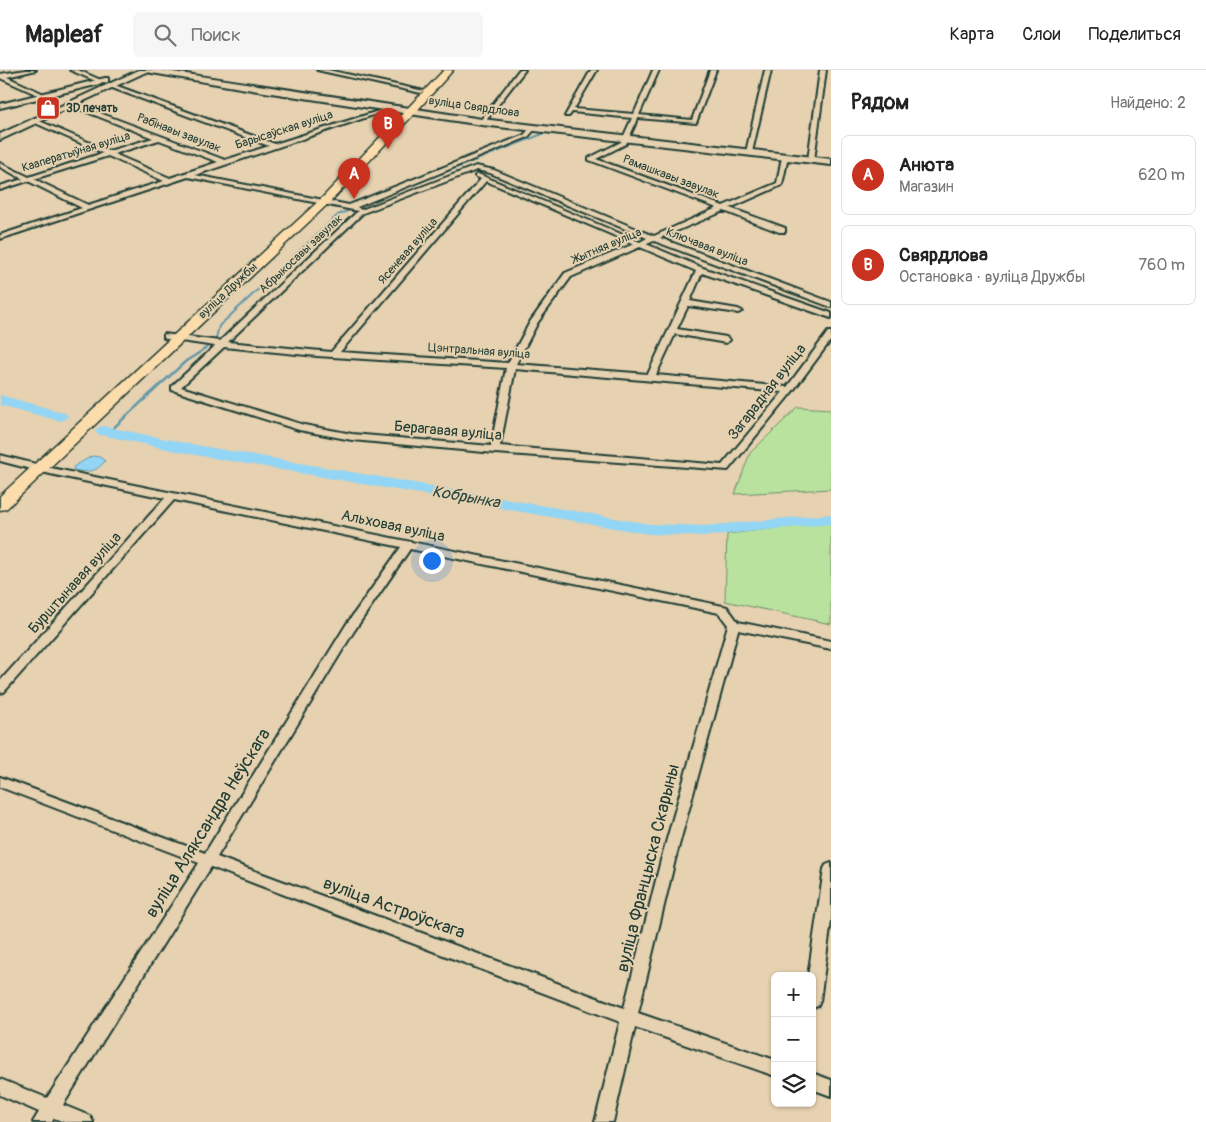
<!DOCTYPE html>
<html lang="ru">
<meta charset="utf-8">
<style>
:root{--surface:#fff;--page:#f6f6f6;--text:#222;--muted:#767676;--line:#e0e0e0;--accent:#c8321e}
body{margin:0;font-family:Pangolin,sans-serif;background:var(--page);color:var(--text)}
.controls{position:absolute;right:15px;bottom:15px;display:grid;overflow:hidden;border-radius:8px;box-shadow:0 1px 4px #0004}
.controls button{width:45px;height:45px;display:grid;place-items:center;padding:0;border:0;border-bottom:1px solid var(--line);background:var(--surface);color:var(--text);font:25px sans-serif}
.you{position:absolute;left:431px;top:490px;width:18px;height:18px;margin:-12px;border:4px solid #fff;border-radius:50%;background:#1a73e8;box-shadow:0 0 0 8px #1a73e833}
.badge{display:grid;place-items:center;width:32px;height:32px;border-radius:50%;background:var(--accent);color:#fff;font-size:16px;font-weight:700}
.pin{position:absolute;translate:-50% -41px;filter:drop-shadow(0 1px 2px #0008)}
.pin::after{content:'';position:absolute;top:26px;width:18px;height:15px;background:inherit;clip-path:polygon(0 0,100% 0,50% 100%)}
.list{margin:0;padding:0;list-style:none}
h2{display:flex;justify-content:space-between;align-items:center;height:65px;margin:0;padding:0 20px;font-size:21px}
h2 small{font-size:16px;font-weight:400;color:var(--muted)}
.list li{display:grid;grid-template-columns:32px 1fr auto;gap:15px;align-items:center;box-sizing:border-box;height:80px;margin:0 10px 10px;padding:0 10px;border:1px solid var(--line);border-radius:8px}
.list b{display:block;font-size:19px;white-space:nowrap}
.list p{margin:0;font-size:16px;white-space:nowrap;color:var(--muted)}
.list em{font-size:16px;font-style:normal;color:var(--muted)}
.icon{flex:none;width:28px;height:28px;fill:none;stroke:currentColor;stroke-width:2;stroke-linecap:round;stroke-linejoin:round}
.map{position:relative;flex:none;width:831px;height:1052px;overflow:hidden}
header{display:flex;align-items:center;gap:30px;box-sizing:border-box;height:70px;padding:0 25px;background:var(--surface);border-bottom:1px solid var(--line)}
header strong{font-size:24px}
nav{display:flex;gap:28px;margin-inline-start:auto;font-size:18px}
.search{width:350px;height:45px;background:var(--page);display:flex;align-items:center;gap:12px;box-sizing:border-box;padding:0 18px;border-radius:8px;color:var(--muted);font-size:19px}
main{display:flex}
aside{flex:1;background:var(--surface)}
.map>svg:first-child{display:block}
.green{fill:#b9e29e;stroke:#6c9069}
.water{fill:#93d5f5;stroke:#6598a8}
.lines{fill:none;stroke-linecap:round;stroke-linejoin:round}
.stream-far1{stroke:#6598a8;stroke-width:2}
.stream{stroke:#6598a8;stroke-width:2.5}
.river{fill:#93d5f5;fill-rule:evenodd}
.street-casing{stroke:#1f3d34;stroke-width:4}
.secondary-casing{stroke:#1f3d34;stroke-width:4}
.primary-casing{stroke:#1f3d34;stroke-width:3}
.street{fill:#e6d1b0;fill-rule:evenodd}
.secondary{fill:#e6d1b0;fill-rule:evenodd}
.primary{fill:#fddcac;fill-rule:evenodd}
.labels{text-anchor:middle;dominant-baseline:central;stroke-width:4;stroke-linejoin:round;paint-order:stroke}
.far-street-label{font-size:12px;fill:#1f3d34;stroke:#e6d1b0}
.far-poi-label{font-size:12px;font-weight:bold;fill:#1f3d34;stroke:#e6d1b0;text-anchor:start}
.street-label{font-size:15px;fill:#1f3d34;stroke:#e6d1b0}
.water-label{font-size:16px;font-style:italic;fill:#25453e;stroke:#e6d1b0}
.near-street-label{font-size:18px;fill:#1f3d34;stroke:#e6d1b0}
</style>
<header>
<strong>Mapleaf</strong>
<div class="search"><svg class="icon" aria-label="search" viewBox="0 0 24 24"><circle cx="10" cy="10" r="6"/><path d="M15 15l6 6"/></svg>Поиск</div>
<nav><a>Карта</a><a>Слои</a><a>Поделиться</a></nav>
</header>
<main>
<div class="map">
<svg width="831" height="1052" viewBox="0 0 831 1052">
<rect width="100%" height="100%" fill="#e6d1b0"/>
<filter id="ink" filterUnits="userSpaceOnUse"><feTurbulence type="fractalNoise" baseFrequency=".02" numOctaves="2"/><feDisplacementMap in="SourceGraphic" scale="10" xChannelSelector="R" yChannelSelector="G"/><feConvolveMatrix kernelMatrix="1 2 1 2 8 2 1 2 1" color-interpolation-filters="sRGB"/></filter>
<g filter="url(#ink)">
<g class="green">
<polygon points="798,337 831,339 831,419 735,424 750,383"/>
<polygon points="831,452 831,554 725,531 727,464"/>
</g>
<path class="water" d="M92,386l8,1 5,4c-8,11 -18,12 -31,9l-1,-3z"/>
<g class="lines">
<g class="stream-far1">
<polyline points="364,134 545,63"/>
<polyline points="216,268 219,256 338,145 352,139"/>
<polyline points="197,284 207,277"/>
</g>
<polyline class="stream" points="109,362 186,291 199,283"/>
<g class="river">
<polygon points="0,325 65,343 68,346 65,349 60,351 0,335"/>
<polygon points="103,356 190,374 649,454 704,456 831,444 831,454 704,466 649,464 190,384 97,364 95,361 97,358"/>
</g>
<defs>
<g id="street">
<polygon points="26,0 36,0 7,7 44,24 44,26 40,26 0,8 0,4"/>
<polygon points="70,0 78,0 103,11 98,12"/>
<polygon points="317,0 328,0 424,21 421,23"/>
<polygon points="519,0 525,0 484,53 480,53 480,51"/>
<path d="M591,0h6l-23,39 60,5 19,-44h6l-20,45 53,5 18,-50h6l-20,53 -58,-5 -12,26 -30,15 127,47 54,-23 5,-26 3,-2 3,2 -6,28 -52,23 55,20v4h-6l-55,-21 -64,27 171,64v5l-177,-66 -8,3 57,24 128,45v5l-129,-45 -12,28 48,8 4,2 -4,2 -50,-7 -11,23 49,8 4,3 -4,3 -51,-9 -19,41 131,12 41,-55h3v8l-39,52 -64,78 -233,-17 -143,-13 -53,-10 -127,-40v-4l43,-40 -48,-7 -3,-1v-4l56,7 138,-130 -170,-34 -188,62v-4l82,-27 -54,-27 -28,9v-4l23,-7 -23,-12v-4l29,14 74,-24 -70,-31v-2h4l72,31 44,-13 -84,-33v-2h4l152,57 44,-14 -162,-60 2,-3 166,61 116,-37v2l-196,66 154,30 175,-70 7,-8 5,1 -8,9 -171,70 4,3 115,-44 18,4 160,66 63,-28 -128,-48v-2l32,-16 11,-24 -60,-6 -3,4h-4zM159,70l59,22 -48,16 -56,-24zM108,86l56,25 -76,24 -54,-26zM477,100l13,3 157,65 -7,4 -162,-68 -3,2 6,3 -150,173 -103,-10 135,-129zM486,111l148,63 -69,29 -35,49 -22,41 -168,-11zM640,177l56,24 -48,103 -132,-10 22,-42 33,-45zM224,277l93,9 189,12 -15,78 -139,-12 -48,-9 -123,-38zM515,299l268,23 -61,73 -222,-19z"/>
<polygon points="765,0 771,0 752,82 749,84 746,82"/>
<polygon points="820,0 826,0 814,90 811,92 808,90"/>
<path d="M0,385l51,13 672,138 4,1 11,15 93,19v8l-93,-19 -63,230 -37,153 137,47v16l-140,-49 -22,95h-18l25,-100 -409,-155 -148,238 27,11 3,6h-29l-10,-4 -2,4h-19l6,-10 -39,-17v-16l47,19 152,-235 -199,-76v-10l205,76 141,-228 55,-78 -227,-47 -170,192 -4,1v-12l165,-183 -115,-24 -50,-13zM410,479l309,64 9,12 -67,235 -37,148 -407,-151 137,-226z"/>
<polygon points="831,793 831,851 820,931 818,936 812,938 812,906 808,906 824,799 826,795"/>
<polygon points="812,1003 831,1010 831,1026 812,1019"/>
</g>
<g id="secondary">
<polygon points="139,0 160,0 482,49 831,89 831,95 482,55 258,21 146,2 0,70 0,64"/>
<polygon points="105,8 108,8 108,12 0,38 0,34"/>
</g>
<polygon id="primary" points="444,0 453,0 415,43 332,130 6,439 0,440 0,426 324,126"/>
</defs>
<use href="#street" class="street-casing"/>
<use href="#secondary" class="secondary-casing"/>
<use href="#primary" class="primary-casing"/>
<use href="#street" class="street"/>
<use href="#secondary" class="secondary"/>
<use href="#primary" class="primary"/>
</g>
</g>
<defs>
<symbol id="shop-square" viewBox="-11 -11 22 22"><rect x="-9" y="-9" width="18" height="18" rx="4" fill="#c8321e" stroke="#e6d1b0"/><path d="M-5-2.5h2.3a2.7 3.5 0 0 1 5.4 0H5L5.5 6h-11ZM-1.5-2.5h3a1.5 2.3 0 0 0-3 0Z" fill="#fff"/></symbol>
</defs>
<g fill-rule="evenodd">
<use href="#shop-square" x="34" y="24" width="28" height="28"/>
</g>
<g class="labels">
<g class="far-street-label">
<text transform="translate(474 37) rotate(8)">вуліца Свярдлова</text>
<text transform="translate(284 60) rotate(-18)">Барысаўская вуліца</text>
<text transform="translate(179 63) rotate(21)">Рабінавы завулак</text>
<text transform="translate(76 82) rotate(-17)">Кааператыўная вуліца</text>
<text transform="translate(671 107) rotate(21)">Рамашкавы завулак</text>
<text transform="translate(607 176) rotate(-23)">Жытняя вуліца</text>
<text transform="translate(707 177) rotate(21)">Ключавая вуліца</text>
<text transform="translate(408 181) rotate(-49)">Ясеневая вуліца</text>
<text transform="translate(301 184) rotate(-43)">Абрыкосавы завулак</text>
<text transform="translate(228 221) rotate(-43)">вуліца Дружбы</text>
<text transform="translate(479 281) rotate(4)">Цэнтральная вуліца</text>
</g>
<g class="far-poi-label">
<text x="66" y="38">3D печать</text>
</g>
<g class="street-label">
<text transform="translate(767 322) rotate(-52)">Загарадная вуліца</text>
<text transform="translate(448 361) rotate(5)">Берагавая вуліца</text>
<text transform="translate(393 456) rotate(12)">Альховая вуліца</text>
<text transform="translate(75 513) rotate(-48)">Бурштынавая вуліца</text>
</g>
<g class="water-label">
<text transform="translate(466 427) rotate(10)">Кобрынка</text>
</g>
<g class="near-street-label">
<text transform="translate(208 753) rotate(-58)">вуліца Аляксандра Неўскага</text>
<text transform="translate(648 798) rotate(-76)">вуліца Францыска Скарыны</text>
<text transform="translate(394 838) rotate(20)">вуліца Астроўскага</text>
</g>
</g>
</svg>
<div class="controls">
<button>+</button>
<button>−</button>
<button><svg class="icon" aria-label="layers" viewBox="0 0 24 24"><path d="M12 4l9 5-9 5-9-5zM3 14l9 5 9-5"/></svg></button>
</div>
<div class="you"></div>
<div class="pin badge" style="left:354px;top:129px">A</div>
<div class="pin badge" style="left:388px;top:79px">B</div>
</div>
<aside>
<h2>Рядом<small>Найдено: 2</small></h2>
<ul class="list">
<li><span class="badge">A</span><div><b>Анюта</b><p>Магазин</p></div><em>620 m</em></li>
<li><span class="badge">B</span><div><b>Свярдлова</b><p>Остановка · вуліца Дружбы</p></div><em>760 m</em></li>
</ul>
</aside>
</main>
